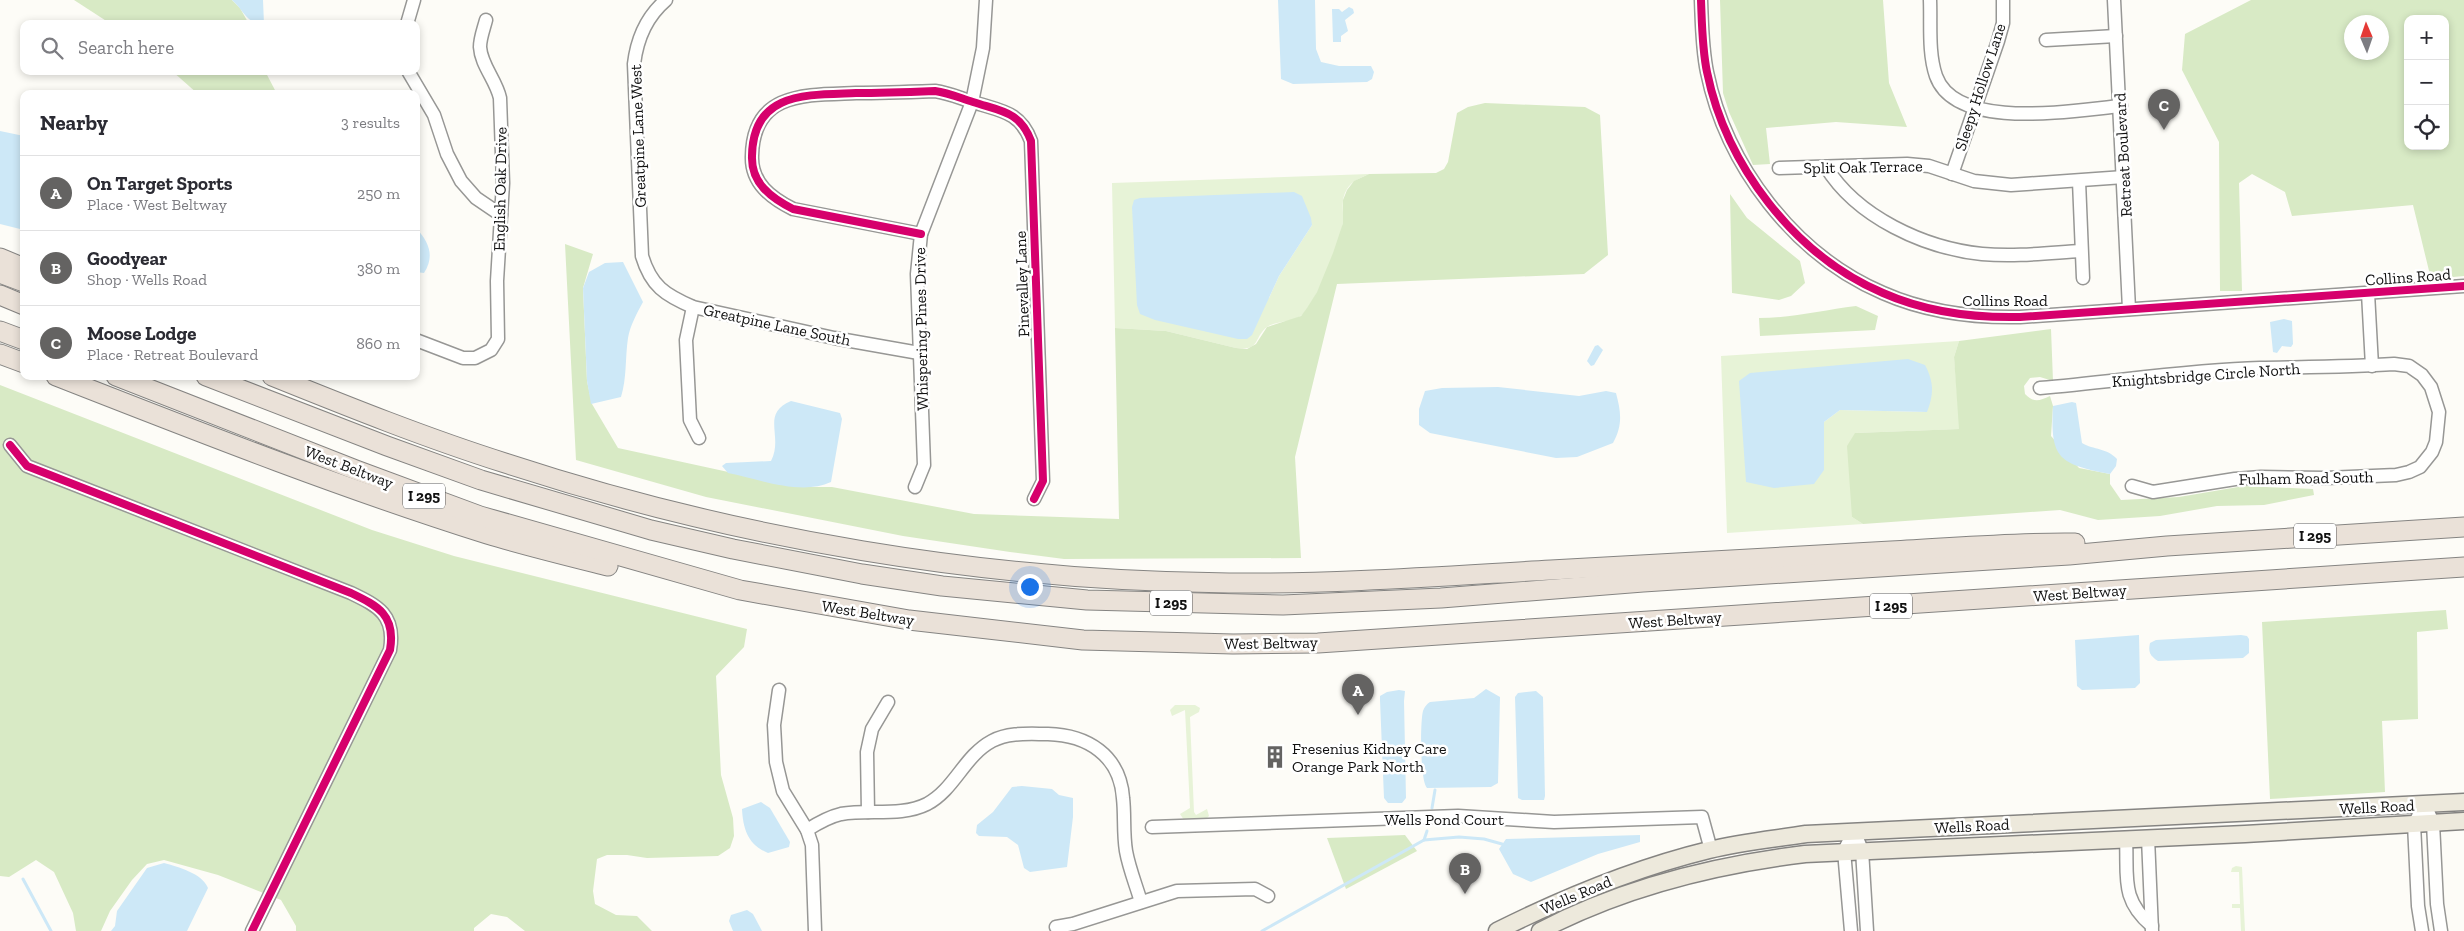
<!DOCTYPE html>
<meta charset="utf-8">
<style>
:root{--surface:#fff;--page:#f2f2f3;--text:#2b2b33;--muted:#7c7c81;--line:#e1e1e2;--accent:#646362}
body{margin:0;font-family:"Zilla Slab",serif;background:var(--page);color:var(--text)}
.controls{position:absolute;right:15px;top:15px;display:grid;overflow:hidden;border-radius:10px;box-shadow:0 2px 8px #0003}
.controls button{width:45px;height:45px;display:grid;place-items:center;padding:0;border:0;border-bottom:1px solid var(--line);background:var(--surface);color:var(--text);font:25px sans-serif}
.compass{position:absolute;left:2344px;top:15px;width:45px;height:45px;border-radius:50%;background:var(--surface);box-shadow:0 2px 8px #0003;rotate:358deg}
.you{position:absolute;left:1029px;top:586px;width:18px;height:18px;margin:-12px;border:4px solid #fff;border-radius:50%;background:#1a73e8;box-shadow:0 0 0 8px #1a73e833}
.badge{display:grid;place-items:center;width:32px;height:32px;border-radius:50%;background:var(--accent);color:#fff;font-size:16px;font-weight:700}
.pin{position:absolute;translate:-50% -41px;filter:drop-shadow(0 1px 2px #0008)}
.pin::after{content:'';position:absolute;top:26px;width:18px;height:15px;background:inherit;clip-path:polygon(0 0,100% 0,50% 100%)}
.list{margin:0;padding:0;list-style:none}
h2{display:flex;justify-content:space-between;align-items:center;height:65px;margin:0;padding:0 20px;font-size:21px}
h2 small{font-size:16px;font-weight:400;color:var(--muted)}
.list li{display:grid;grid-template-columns:32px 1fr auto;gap:15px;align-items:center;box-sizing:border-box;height:75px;padding:0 20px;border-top:1px solid var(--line)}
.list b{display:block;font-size:19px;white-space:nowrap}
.list p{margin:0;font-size:16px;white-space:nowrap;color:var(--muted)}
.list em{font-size:16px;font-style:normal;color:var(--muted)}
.icon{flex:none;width:28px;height:28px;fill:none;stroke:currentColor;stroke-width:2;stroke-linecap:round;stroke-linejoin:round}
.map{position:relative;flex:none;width:2464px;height:931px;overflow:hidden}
.search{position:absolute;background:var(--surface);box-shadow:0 2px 8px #0003;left:20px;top:20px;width:400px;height:55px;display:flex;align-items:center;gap:12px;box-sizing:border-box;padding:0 18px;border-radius:10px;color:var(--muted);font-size:19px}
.panel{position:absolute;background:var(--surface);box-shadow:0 2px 8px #0003;left:20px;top:90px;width:400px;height:290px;border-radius:10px}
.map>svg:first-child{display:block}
.green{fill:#e7f3d7;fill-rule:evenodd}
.forest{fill:#d8eac5;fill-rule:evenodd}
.water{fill:#cde8f7}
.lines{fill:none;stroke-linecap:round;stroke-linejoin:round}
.stream{stroke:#cde8f7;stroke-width:3}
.minor-casing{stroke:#979795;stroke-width:15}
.major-casing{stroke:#858482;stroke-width:19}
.highway-casing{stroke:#858482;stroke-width:21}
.minor{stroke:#fffffe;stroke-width:12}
.major{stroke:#ede9dc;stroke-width:16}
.highway{stroke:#eae1d8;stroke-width:19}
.cycleway-casing{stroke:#fff;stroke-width:11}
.cycleway{stroke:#d6006c;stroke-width:8}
.labels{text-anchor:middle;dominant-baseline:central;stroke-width:5;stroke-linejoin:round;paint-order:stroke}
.shield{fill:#fff;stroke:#585858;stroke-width:1}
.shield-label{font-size:15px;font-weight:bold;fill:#111}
.street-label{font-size:16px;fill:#111;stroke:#fff}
.poi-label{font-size:16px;fill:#111;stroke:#fff;text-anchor:start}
</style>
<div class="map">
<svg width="2464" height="931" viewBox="0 0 2464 931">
<rect width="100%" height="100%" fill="#fdfcf7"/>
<g class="green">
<path d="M1369,174c-9,4 -17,7 -22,15 -7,11 -3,22 -4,34 -4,22 -25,75 -40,91 -10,9 -25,6 -36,13 -14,11 -6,24 -31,21l-70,-17 -51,-3 -3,-145zM1134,200l178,25 -33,51 -10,22z"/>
<path d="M1959,341l-5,16 6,72 -105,4 -3,84 11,7 -136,9 -6,-177zM1750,373l177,39 -87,-2 -16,12z"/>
<polygon points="1175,705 1195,705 1200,708 1199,712 1190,717 1194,812 1196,815 1207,809 1209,816 1206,819 1184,820 1180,814 1190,808 1185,710 1172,716 1170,710"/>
<polygon points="2236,866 2242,867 2245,931 2241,931 2240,908 2232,908 2232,904 2240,904 2239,872 2231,872 2232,868"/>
</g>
<g class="forest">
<polygon points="74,0 232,0 240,8 249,24 111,24"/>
<polygon points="1720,0 1883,0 1889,83 1907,127 1836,122 1766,128 1770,164 1753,165 1729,112 1723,93"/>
<path d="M2251,0h213v276l-33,3 -18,-74 -121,11 -7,-24 -33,-18 -13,9 3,108h-22l-1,-149 -37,-72 3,-36zM2408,19h37v127h-37zM2352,22h30v30h-30z"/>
<polygon points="172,71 265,71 277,94 198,94"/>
<polygon points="1485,103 1585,107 1600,115 1608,255 1584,274 1337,284 1295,457 1301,558 1064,559 1010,552 903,536 706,497 576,460 565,244 593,254 583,288 587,381 592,404 618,448 797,487 832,487 974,514 1119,519 1115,328 1166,331 1236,348 1247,349 1256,344 1267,327 1301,316 1307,308 1317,292 1333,253 1343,223 1343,200 1347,190 1354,181 1369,174 1436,173 1444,169 1448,162 1457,113 1468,107"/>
<polygon points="1730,194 1747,218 1800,261 1805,283 1791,296 1779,300 1732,293"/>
<path d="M1856,306l22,10 -3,14 -115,6 -1,-18c33,0 64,-8 97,-12z"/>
<path d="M2051,329l2,52 -13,-4 -10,1 -6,8 1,8c9,9 14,7 25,2l3,10 -2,30 28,32 31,6v10l11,16 58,-3 65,-11 69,3 1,6 -50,10 -47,1 -57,10 -62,4 -38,-10 -197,14 -11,-7 -5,-71 8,-13 104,-4 -5,-72 5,-16z"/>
<polygon points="0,385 372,530 454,556 747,629 744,647 716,676 721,775 733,818 734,836 730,848 718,856 647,858 627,855 607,855 597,859 593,891 595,904 616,915 637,916 652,931 525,931 507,917 491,914 474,928 474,931 296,931 296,926 281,900 218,875 164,860 147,864 132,880 110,911 101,931 76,931 73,913 54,872 36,860 9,877 0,876"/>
<polygon points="2446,610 2448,629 2417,632 2418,719 2382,721 2385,792 2270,799 2262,622"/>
<polygon points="1405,835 1417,851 1346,889 1327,838"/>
</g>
<g class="water">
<path d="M232,0h31l1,24c-18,0 -20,-14 -32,-24z"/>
<polygon points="1278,0 1315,0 1316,49 1321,62 1339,66 1371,66 1374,72 1372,79 1367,82 1293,84 1281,79"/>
<polygon points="1349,7 1353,9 1354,13 1345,20 1348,31 1341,36 1341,42 1333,42 1332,9 1339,9 1342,12"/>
<polygon points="0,131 24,136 24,230 0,224"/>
<polygon points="1294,192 1302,196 1311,218 1312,225 1279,276 1252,335 1247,339 1238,339 1155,320 1140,314 1137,305 1132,207 1134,200 1140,198"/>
<path d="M416,228c13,14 19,28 8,45l-8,-1z"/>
<path d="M623,262l20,40c-6,11 -13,24 -15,36 -3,20 -1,40 -7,59l-30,7 -4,-23 -4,-93 6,-16 16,-9z"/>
<polygon points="2284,319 2292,321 2293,344 2291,347 2282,346 2277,353 2273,352 2270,322"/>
<polygon points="1598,345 1603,350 1594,365 1591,366 1587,361 1595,346"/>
<path d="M1908,359l17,6c9,17 9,29 2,47l-87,-2 -16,12v48l-10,14 -40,4 -28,-6 -7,-101 11,-8z"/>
<path d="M1498,387l81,9 27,-5 10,2c5,19 7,32 -3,50l-36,14 -21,1 -126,-25 -11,-8v-16l6,-18 17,-3z"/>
<path d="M791,401l49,12 2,6 -11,63c-30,14 -72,-3 -103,-9l-6,-7 4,-3 45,-2c13,-25 -11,-47 20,-60z"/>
<path d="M2072,402l4,1 6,40c12,7 25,5 35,16l-1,7 -6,8c-51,-10 -60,-15 -57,-68z"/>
<polygon points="2139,635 2140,683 2135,688 2082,690 2077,686 2075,640"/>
<path d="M2241,635l6,1 2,3v14l-6,5 -85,3c-8,-5 -10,-9 -8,-18l6,-3z"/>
<path d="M1486,689l14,8 -2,86 -7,4 -64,1c-7,-7 -7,-66 -4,-77 2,-5 4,-7 7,-9l44,-4z"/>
<polygon points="1399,690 1405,691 1404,701 1406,798 1402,803 1388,803 1384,798 1380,700 1380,696 1387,692"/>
<polygon points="1536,691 1543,697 1545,796 1544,800 1522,800 1518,798 1515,697 1518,693"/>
<polygon points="1022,786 1052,789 1059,795 1073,798 1073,817 1067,867 1030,872 1024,868 1018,845 1007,837 979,836 976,833 977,825 993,812 1012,787"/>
<path d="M761,802l9,6 20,34 -1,5 -21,6c-20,-8 -25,-24 -26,-44z"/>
<polygon points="1640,835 1640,842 1598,854 1531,882 1513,874 1499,849 1506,839"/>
<path d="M164,863c14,4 38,10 44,25l-21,43h-76l4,-5 2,-15 30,-43z"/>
<polygon points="747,910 753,914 762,931 733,931 729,921 731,915"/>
</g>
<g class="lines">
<g class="stream">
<polyline points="1432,808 1435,790"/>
<polyline points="1424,840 1427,831"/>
<polyline points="23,879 51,931"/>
<polyline points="1262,931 1424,840 1459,837 1484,839 1502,844"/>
</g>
<defs>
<g id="minor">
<path d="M666,0c-20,17 -29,39 -32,64l8,192c9,30 23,39 51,51l141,31 85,15"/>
<path d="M1701,0c1,24 1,48 6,72 19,93 87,183 176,221 43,19 90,25 137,24l444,-31"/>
<path d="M1930,0c1,24 -2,53 6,76 20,56 139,34 185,30"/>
<polyline points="2114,0 2129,309"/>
<polyline points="407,24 414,0"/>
<polyline points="2046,40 2116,36"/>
<polyline points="408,71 434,115 447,154 461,181 476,198 501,215"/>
<path d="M1826,167c31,50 98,81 156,87 33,3 66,-1 99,-3"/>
<polyline points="1779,168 1907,164 1929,166 1974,181 2011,185 2124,177"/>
<polyline points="1952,174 1998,41 2003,23 2003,0"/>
<polyline points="2079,181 2083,278"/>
<path d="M921,234l-128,-25c-22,-11 -42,-26 -41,-53 1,-65 55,-61 104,-63 26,0 53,-1 79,-2 14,2 25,7 38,11 27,9 47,9 58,39l12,340 -9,18"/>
<polyline points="2368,293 2372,366"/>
<polyline points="693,307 686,340 690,420 699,438"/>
<path d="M416,340l47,18h12l16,-8 7,-11 -1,-58 6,-98 -3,-85c-4,-18 -19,-33 -20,-51 0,-9 4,-19 6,-27"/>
<path d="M2040,388c73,-6 146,-18 220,-20 45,-1 89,-1 134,-4l15,2 13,9 9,12 8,25 -3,30 -4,10 -12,15 -11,5 -13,3 -70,3 -65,-1 -26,2 -82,13 -21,-6"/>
<path d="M10,445l17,21 324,127c27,13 45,22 39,57l-138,281"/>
<polyline points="915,487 924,465 917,274 921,234 972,102 983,48 986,0"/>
<polyline points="779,690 774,725 776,762 783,791 807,830 812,845 815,931"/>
<polyline points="2425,804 2433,823 2437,904 2441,931"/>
<polyline points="868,812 867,752 872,729 888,702"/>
<polyline points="1152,827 1458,816 1554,822 1702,817 1711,850"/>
<path d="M807,830c11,-7 21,-13 34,-16 28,-5 60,3 86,-10 28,-15 37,-48 65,-63 17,-9 37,-7 56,-7 39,1 72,21 75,64 2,17 0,35 3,53 3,17 10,34 15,51"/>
<polyline points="2148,838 2152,931"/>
<path d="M2126,839c2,38 -6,60 26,87"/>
<polyline points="1056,927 1073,924 1177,891 1255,889 1268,896"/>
<polyline points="1851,931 1844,851 1854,831 1862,850 1867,931"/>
<polyline points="2422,931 2418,906 2414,824 2425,804"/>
</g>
<g id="major">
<path d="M1497,931c68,-34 138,-63 212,-81 32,-8 65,-11 97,-16l658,-32"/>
<path d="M1540,931c82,-43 174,-66 265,-77l440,-20 219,-13"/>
</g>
<g id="highway">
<polyline points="0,258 24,268"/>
<polyline points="0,273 24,282"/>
<polyline points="0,295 24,305"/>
<polyline points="0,331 24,340"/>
<polyline points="0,354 24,363"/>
<path d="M56,376c143,56 285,112 431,158 40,12 81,22 121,32"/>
<polyline points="116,376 356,470 480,516 740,590 909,620 1083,640 1233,644 1318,643 2464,567"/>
<polyline points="206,376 387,446 481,480 651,530 733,549 862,574 942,586 1087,600 1283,605 1441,598 1643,582 2069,555 2167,546 2464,527"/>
<path d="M272,376c77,31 154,62 233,87 231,76 481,118 724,120 108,1 215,-7 322,-13 114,-7 227,-13 340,-19 61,-3 123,-9 184,-8"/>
</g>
</defs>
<use href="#minor" class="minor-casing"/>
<use href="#major" class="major-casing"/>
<use href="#highway" class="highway-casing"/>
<use href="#minor" class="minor"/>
<use href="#major" class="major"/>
<use href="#highway" class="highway"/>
<defs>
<g id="cycleway">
<path d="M1701,0c1,24 1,48 6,72 19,93 87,183 176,221 43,19 90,25 137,24l444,-31"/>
<path d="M921,234l-128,-25c-22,-11 -42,-26 -41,-53 1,-65 55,-61 104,-63 26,0 53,-1 79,-2 14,2 25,7 38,11 27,9 47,9 58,39l12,340 -9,18"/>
<path d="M10,445l17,21 324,127c27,13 45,22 39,57l-138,281"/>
</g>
</defs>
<use href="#cycleway" class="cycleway-casing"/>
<use href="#cycleway" class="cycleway"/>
</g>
<defs>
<symbol id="building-bare" viewBox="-9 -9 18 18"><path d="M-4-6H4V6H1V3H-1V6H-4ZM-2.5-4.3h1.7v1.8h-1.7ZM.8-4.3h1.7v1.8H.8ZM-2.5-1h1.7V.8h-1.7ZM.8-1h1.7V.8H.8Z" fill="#646362" stroke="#fff" stroke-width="2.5" paint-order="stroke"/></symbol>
</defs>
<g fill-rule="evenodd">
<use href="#building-bare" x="1259" y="741" width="32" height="32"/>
</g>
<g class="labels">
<g class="shield">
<rect x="403" y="483.5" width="42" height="25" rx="4"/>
<rect x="2294" y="523.5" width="42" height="25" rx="4"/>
<rect x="1150" y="590.5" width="42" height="25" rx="4"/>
<rect x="1870" y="593.5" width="42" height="25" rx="4"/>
</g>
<g class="shield-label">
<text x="424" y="496">I 295</text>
<text x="2315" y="536">I 295</text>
<text x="1171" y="603">I 295</text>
<text x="1891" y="606">I 295</text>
</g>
<g class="street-label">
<text transform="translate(1980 87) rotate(-72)">Sleepy Hollow Lane</text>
<text transform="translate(638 136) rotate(-92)">Greatpine Lane West</text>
<text transform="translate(2123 155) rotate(-93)">Retreat Boulevard</text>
<text transform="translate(1863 167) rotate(-1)">Split Oak Terrace</text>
<text transform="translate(500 189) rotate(-89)">English Oak Drive</text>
<text transform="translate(2408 277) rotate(-4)">Collins Road</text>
<text transform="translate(1022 284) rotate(-92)">Pinevalley Lane</text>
<text x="2005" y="300">Collins Road</text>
<text transform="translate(777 325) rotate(12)">Greatpine Lane South</text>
<text transform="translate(921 329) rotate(-91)">Whispering Pines Drive</text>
<text transform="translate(2206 375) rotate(-4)">Knightsbridge Circle North</text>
<text transform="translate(349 467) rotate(21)">West Beltway</text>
<text transform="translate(2306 478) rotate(-1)">Fulham Road South</text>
<text transform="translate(2080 593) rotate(-4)">West Beltway</text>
<text transform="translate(868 613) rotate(9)">West Beltway</text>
<text transform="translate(1675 620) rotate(-4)">West Beltway</text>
<text transform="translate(1271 643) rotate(-1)">West Beltway</text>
<text transform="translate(2377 807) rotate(-3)">Wells Road</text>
<text x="1444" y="819">Wells Pond Court</text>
<text transform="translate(1972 826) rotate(-3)">Wells Road</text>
<text transform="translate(1576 895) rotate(-23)">Wells Road</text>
</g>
<g class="poi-label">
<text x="1292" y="748">Fresenius Kidney Care<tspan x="1292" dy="18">Orange Park North</tspan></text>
</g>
</g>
</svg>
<div class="controls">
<button>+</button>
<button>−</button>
<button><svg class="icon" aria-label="locate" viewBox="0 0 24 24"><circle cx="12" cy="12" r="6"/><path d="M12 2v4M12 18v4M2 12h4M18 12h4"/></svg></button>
</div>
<svg class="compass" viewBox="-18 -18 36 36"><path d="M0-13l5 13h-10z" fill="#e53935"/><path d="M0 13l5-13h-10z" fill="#7c7c81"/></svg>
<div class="you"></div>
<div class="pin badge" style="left:1358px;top:715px">A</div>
<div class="pin badge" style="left:1465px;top:894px">B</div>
<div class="pin badge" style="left:2164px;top:130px">C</div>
<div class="search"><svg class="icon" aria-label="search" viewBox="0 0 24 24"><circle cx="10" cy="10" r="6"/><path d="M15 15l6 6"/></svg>Search here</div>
<section class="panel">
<h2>Nearby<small>3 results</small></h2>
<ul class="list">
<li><span class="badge">A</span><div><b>On Target Sports</b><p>Place · West Beltway</p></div><em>250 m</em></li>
<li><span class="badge">B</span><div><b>Goodyear</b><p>Shop · Wells Road</p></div><em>380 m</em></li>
<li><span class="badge">C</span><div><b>Moose Lodge</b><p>Place · Retreat Boulevard</p></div><em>860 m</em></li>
</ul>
</section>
</div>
